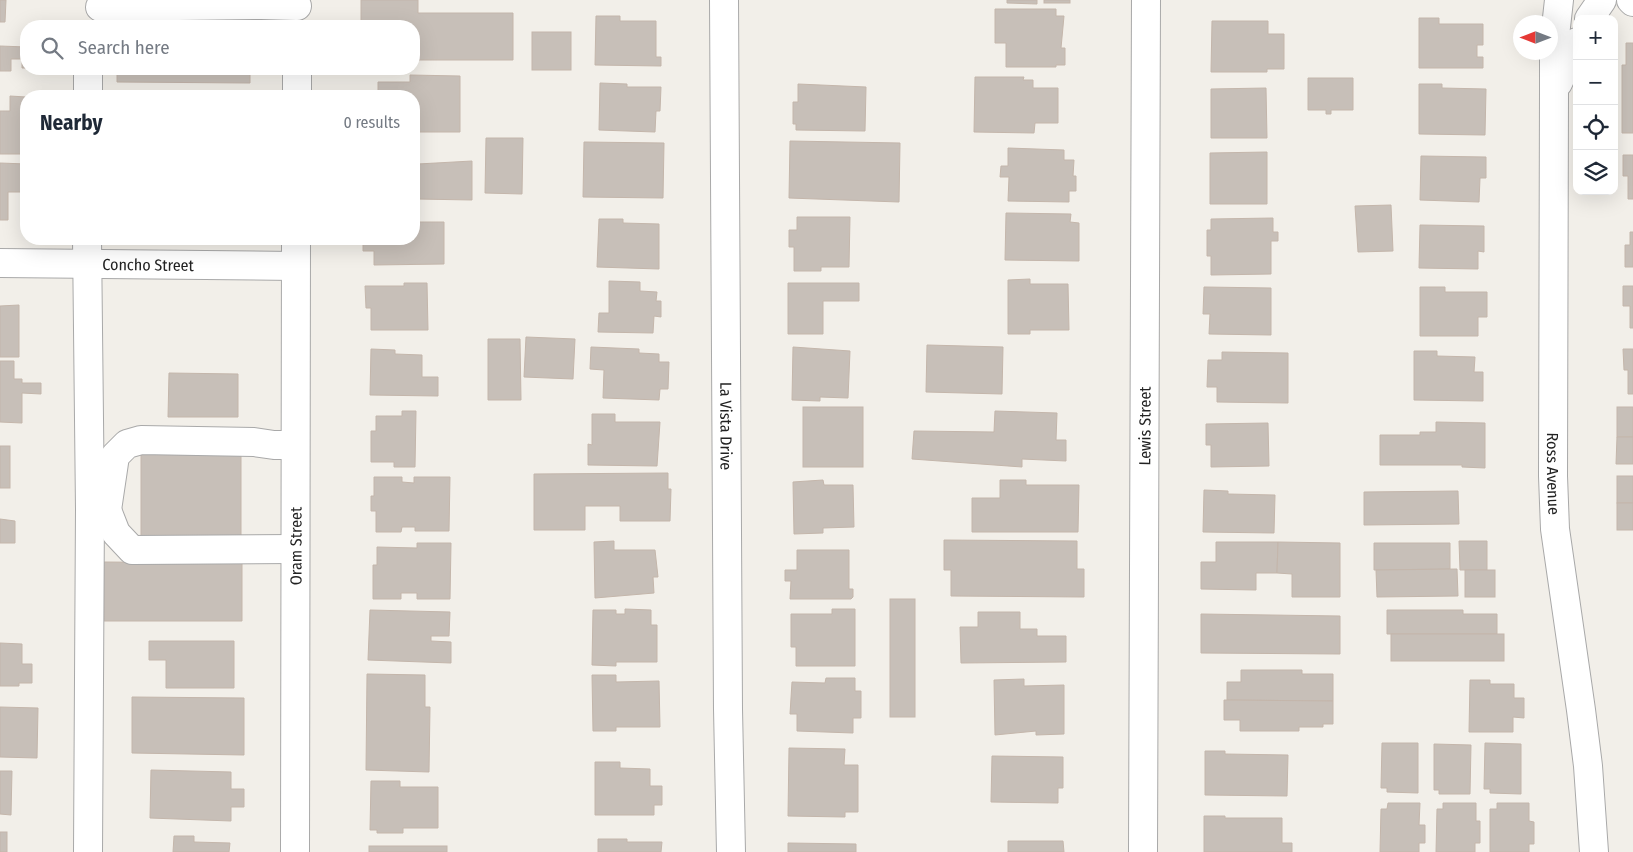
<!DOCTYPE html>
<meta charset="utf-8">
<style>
:root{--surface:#fff;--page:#f6f6f7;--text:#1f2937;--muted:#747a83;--line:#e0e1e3}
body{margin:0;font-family:"Fira Sans Condensed",sans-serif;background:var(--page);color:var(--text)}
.controls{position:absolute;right:15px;top:15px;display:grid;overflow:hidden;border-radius:10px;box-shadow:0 5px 20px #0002}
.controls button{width:45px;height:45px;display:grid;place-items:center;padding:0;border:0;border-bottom:1px solid var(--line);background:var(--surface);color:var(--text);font:25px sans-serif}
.compass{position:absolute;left:1513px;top:15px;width:45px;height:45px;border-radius:50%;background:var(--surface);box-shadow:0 5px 20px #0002;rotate:270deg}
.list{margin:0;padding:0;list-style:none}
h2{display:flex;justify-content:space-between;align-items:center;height:65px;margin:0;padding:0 20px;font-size:21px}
h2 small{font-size:16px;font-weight:400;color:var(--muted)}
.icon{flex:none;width:28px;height:28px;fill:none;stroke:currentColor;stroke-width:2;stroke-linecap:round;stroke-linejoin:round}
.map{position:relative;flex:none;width:1633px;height:852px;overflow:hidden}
.search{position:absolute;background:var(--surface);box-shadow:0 5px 20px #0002;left:20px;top:20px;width:400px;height:55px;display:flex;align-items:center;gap:12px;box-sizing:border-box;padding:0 18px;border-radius:20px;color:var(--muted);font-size:19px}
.panel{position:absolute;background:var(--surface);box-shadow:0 5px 20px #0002;left:20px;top:90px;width:400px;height:155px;border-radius:20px}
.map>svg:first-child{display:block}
.building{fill:#c7bfb8;stroke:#c4b6ab}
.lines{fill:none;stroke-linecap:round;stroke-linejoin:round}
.minor-casing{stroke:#a9a9a9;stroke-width:30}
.minor{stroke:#fff;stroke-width:28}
.labels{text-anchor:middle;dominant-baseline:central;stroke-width:5;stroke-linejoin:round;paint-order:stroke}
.street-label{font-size:16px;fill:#222;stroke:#fff}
</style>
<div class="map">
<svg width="1633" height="852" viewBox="0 0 1633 852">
<rect width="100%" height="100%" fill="#f2efe9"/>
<g class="building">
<polygon points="0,0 6,0 5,22 0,22"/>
<polygon points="361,0 418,0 418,13 513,13 513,60 414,60 414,26 361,26"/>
<polygon points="1007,0 1037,0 1037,4 1007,3"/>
<rect x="1044" y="0" width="26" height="3"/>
<polygon points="995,9 1056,9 1056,16 1064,16 1061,48 1065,48 1065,65 1056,65 1056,67 1006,67 1006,43 995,43"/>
<polygon points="596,16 620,16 620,21 656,21 656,57 661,57 661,66 595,65"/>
<polygon points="1419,18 1439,18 1439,24 1483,24 1483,45 1477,45 1477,57 1483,57 1483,68 1419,68"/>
<polygon points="1212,21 1268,21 1268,34 1284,34 1284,69 1267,69 1267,72 1211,72"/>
<rect x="125" y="24" width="23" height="2"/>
<rect x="532" y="32" width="39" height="38"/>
<polygon points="1626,43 1633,43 1633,133 1622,133 1622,65 1626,65"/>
<polygon points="0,46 26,47 26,68 22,68 22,59 11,59 11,71 0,71"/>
<polygon points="117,69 250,69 250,83 117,82"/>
<polygon points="410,75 460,76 460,132 414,132 414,96 378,96 378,82 410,82"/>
<polygon points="975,77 1024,77 1023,80 1033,80 1033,88 1058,88 1058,123 1035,123 1034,133 974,132"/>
<polygon points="1308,78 1353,78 1353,110 1331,110 1331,114 1326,114 1326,110 1308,110"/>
<polygon points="600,83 627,84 627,87 661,87 660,111 656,111 655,132 599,130"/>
<polygon points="798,84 866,87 865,131 796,130 796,124 793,124 793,102 798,102"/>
<polygon points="1419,84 1442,84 1442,88 1486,89 1485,135 1419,134"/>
<polygon points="1266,88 1267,138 1211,138 1211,89"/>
<polygon points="10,96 26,97 26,154 0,154 0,111 10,111"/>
<polygon points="486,138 523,138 522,194 485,193"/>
<polygon points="790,141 900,143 899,202 789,198"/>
<polygon points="584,142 664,143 663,198 583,197"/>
<polygon points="1008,148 1064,150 1064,160 1074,160 1073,176 1076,176 1076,191 1069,191 1069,202 1008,201 1009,177 1000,177 1001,166 1008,166"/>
<polygon points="1267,152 1267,204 1210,204 1210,153"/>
<polygon points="1623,155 1633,155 1633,199 1628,199 1628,176 1623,176"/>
<polygon points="1421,156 1486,157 1486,178 1480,178 1479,202 1420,200"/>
<polygon points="472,161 472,200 417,199 418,164"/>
<polygon points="0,163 26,164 26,187 23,187 23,192 8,192 8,220 0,220"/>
<polygon points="1391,205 1393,251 1358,252 1355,206"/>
<polygon points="1006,213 1071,214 1070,222 1079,223 1079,261 1005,260"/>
<polygon points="797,217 850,217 849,267 821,267 821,271 794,271 794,247 789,247 789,230 797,230"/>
<polygon points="1273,218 1273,232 1278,232 1278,241 1271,241 1271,274 1211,275 1211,256 1207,256 1207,230 1211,230 1211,219"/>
<polygon points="599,219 623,219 623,223 659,224 659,269 597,267"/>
<polygon points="414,222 444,222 444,264 374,265 374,251 363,251 363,239 414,239"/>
<polygon points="1420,225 1484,226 1484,252 1478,251 1478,269 1419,268"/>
<polygon points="1630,232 1633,232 1633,267 1625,267 1625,245 1630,245"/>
<polygon points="1030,279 1030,284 1068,284 1069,330 1030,330 1030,334 1008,334 1008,280"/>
<polygon points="609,281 640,282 640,291 657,292 656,301 661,301 661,317 654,316 653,333 598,332 599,313 609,313"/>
<polygon points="404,283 427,283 428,330 371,330 371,308 366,308 365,286 404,286"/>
<polygon points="788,283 859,283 859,301 823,301 823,334 788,334"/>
<polygon points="1623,286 1633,286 1633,328 1630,328 1630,306 1623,306"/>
<polygon points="1204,287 1271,288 1271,335 1209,334 1210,314 1203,314"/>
<polygon points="1420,287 1445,287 1445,292 1487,292 1487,317 1478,317 1478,336 1420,336"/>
<polygon points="19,305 19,357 0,357 0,306"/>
<polygon points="526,337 575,339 573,379 524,377"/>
<polygon points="488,339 520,339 521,400 488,400"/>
<polygon points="927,345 1003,347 1002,394 926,392"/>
<polygon points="591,347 639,349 639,353 659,354 659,362 669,362 668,389 660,389 659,400 603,398 604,370 590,369"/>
<polygon points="793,347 850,351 848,398 820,397 820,401 792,400"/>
<polygon points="371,349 395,350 395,354 422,355 422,377 438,377 438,396 370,395"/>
<polygon points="1623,349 1633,349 1633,394 1628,394 1628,370 1624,370"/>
<polygon points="1414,351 1437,351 1437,356 1475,357 1474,372 1483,372 1483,401 1414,400"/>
<polygon points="1222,352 1288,353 1288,403 1217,402 1217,387 1207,387 1208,360 1222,360"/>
<polygon points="0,361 14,361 14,379 22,379 22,383 41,383 41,394 22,393 22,423 0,422"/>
<polygon points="169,373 238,374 238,417 168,417"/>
<rect x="803" y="407" width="60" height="60"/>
<rect x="1617" y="407" width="16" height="30"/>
<polygon points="402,411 416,411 415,467 394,467 394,462 371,462 371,431 376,431 376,416 402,416"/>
<polygon points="995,411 1057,413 1056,440 1066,440 1066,461 1022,459 1022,467 912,459 914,431 994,432"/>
<polygon points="592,414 615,414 615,422 660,422 657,466 588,465 588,444 592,445"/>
<polygon points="1436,422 1485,423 1485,468 1462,467 1462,465 1380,465 1380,435 1420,435 1420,432 1436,432"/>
<polygon points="1268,423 1269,466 1211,467 1211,445 1206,445 1206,424"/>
<polygon points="1617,437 1633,437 1633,464 1616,464"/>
<rect x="0" y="446" width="10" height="42"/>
<rect x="141" y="450" width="100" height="87"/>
<polygon points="668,473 668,489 671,489 670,521 620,521 620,506 585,506 585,530 534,530 534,474"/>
<rect x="1617" y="476" width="16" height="27"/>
<polygon points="374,477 402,477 402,482 414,483 414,477 450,477 449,531 415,531 415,527 402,527 401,532 376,532 376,511 371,511 371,496 374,496"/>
<polygon points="823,480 824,485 853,485 854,527 823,528 823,533 794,534 793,482"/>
<polygon points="1000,480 1026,480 1026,485 1079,485 1078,532 972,532 972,498 1000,498"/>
<polygon points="1204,490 1228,491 1228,494 1275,495 1274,533 1203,532"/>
<polygon points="1458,491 1459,524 1364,525 1364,492"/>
<rect x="1617" y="503" width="16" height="27"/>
<polygon points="0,519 15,521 15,543 0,543"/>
<polygon points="944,540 1077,541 1077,569 1084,569 1084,597 951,596 951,570 944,570"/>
<polygon points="614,541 614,550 655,550 658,577 653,577 654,593 595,598 594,542"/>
<polygon points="1459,541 1487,541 1487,570 1460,570"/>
<polygon points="1216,542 1278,542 1277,573 1256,573 1256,590 1201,589 1201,562 1216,562"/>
<polygon points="1278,542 1340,543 1340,597 1292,597 1292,574 1277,573"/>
<polygon points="417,543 451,543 450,599 417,599 417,593 401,593 401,599 373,599 373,565 377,565 377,547 417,548"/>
<polygon points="1374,543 1450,543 1450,569 1374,570"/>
<polygon points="797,550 849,550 849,589 853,589 853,597 851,599 790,599 791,581 785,581 785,570 797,570"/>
<polygon points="104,562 242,563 242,621 104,621"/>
<polygon points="1457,569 1458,596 1377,597 1376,570"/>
<rect x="1465" y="570" width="30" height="27"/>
<rect x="890" y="599" width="25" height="118"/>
<polygon points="625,609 651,610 651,625 657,625 657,662 616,662 616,666 592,665 593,610 616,610 616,614 625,614"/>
<polygon points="832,609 855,609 855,666 796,666 796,647 791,647 791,614 832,614"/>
<polygon points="370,610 450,612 449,636 431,636 431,641 451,642 451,663 368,660"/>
<polygon points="1387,610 1463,610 1463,614 1497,614 1497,634 1387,634"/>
<polygon points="978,612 1020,612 1020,629 1037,629 1037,636 1066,636 1066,662 961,663 960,627 978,627"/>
<polygon points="1201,614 1340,616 1340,654 1201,653"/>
<rect x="1391" y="634" width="113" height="27"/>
<polygon points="149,641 234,641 234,688 166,688 166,660 149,660"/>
<polygon points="0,643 22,644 22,664 32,664 32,683 19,683 19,686 0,686"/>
<polygon points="1241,670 1302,670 1302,674 1333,674 1333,701 1227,700 1227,682 1241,682"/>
<polygon points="367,674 425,675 425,707 430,707 429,772 366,770"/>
<polygon points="592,675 616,675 616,682 659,681 660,727 616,727 616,731 593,731"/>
<polygon points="826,678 855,678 855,691 861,691 861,718 853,718 853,733 797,731 797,714 790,714 792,682 825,683"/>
<polygon points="1024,679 1024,686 1064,685 1064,734 1036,735 1036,731 995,735 994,680"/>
<polygon points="1470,680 1490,680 1490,684 1514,684 1514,698 1524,698 1524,718 1513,717 1513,732 1469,732"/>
<polygon points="132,697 244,698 244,755 132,753"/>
<polygon points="1224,700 1333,701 1333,724 1323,724 1323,727 1299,727 1299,731 1240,731 1240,720 1224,720"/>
<polygon points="0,707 38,708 37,758 0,757"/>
<polygon points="1382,743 1418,743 1418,793 1387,792 1387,788 1381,788"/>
<polygon points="1485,743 1521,744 1521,794 1490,793 1490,789 1484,789"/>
<polygon points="1434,744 1471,745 1470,794 1439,794 1439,790 1434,790"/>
<polygon points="789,748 845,749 844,765 858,765 858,812 845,812 845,817 788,816"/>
<polygon points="1205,751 1225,751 1225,754 1288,755 1287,796 1205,795"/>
<polygon points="992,756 1063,757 1063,788 1058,788 1058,803 991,802"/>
<polygon points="595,762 620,762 620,768 650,769 650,786 662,786 662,805 654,805 654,815 595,815"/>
<polygon points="151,770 231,772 231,789 244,789 244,807 231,807 231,821 150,818"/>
<polygon points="0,771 12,771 11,815 0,814"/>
<polygon points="371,781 400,781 400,787 438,787 438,828 403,828 403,833 377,833 377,830 370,830"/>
<polygon points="1388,803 1420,803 1419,825 1425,825 1425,843 1419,843 1419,852 1380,852 1381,809 1387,809"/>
<polygon points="1443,803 1476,803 1476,821 1480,821 1480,843 1475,843 1475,852 1436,852 1437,809 1443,809"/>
<polygon points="1497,803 1529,803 1529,821 1534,822 1534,844 1529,844 1529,852 1490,852 1490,809 1497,809"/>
<polygon points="1204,816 1225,816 1225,818 1282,818 1282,843 1292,843 1292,852 1204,852"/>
<rect x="0" y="832" width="7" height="20"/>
<polygon points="174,836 194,836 194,842 230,843 229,852 173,852"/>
<polygon points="598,839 627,839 627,842 662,842 661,852 598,852"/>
<polygon points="1008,841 1063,841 1064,852 1008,852"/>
<polygon points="788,843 856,844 856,852 788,852"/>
<rect x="369" y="846" width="78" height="6"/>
</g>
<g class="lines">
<defs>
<g id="minor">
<path id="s1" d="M724,0l4,709 3,143"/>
<path id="s2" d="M1559,0l-5,45v46l-1,385 2,53 26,181 7,56 6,86"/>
<polyline points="1631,0 1633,2"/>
<polyline points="100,7 261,5 297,6"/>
<polyline points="1589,19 1602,0"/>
<polyline points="1558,83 1577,42"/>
<polyline points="88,96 88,69"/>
<polyline points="297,96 297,69"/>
<polyline points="87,239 90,509 88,852"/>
<path id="s3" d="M0,263l295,3"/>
<polyline points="90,509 107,510 116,533 132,550 295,549"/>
<polyline points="107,510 115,456 127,444 141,440 254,442 274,445 295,445"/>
<path id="s4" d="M295,852l1,-613"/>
<path id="s5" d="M1143,852l3,-852"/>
</g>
</defs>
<use href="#minor" class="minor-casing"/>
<use href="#minor" class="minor"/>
</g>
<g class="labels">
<g class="street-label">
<text stroke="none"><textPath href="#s3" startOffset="148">Concho Street</textPath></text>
<text stroke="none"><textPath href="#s1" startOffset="426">La Vista Drive</textPath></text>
<text stroke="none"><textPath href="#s5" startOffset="426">Lewis Street</textPath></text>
<text stroke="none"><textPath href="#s2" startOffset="474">Ross Avenue</textPath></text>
<text stroke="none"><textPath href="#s4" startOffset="306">Oram Street</textPath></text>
</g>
</g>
</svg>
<div class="controls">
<button>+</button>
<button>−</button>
<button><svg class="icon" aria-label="locate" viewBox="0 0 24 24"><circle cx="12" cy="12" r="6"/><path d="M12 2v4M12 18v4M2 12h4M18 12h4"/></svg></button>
<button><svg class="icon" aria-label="layers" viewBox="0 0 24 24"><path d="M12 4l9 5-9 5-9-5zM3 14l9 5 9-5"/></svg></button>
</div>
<svg class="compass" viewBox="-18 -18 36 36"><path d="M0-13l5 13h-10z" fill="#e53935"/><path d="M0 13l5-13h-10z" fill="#747a83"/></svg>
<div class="search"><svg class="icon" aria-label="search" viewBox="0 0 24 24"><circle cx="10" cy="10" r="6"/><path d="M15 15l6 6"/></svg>Search here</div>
<section class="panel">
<h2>Nearby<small>0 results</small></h2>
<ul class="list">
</ul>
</section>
</div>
